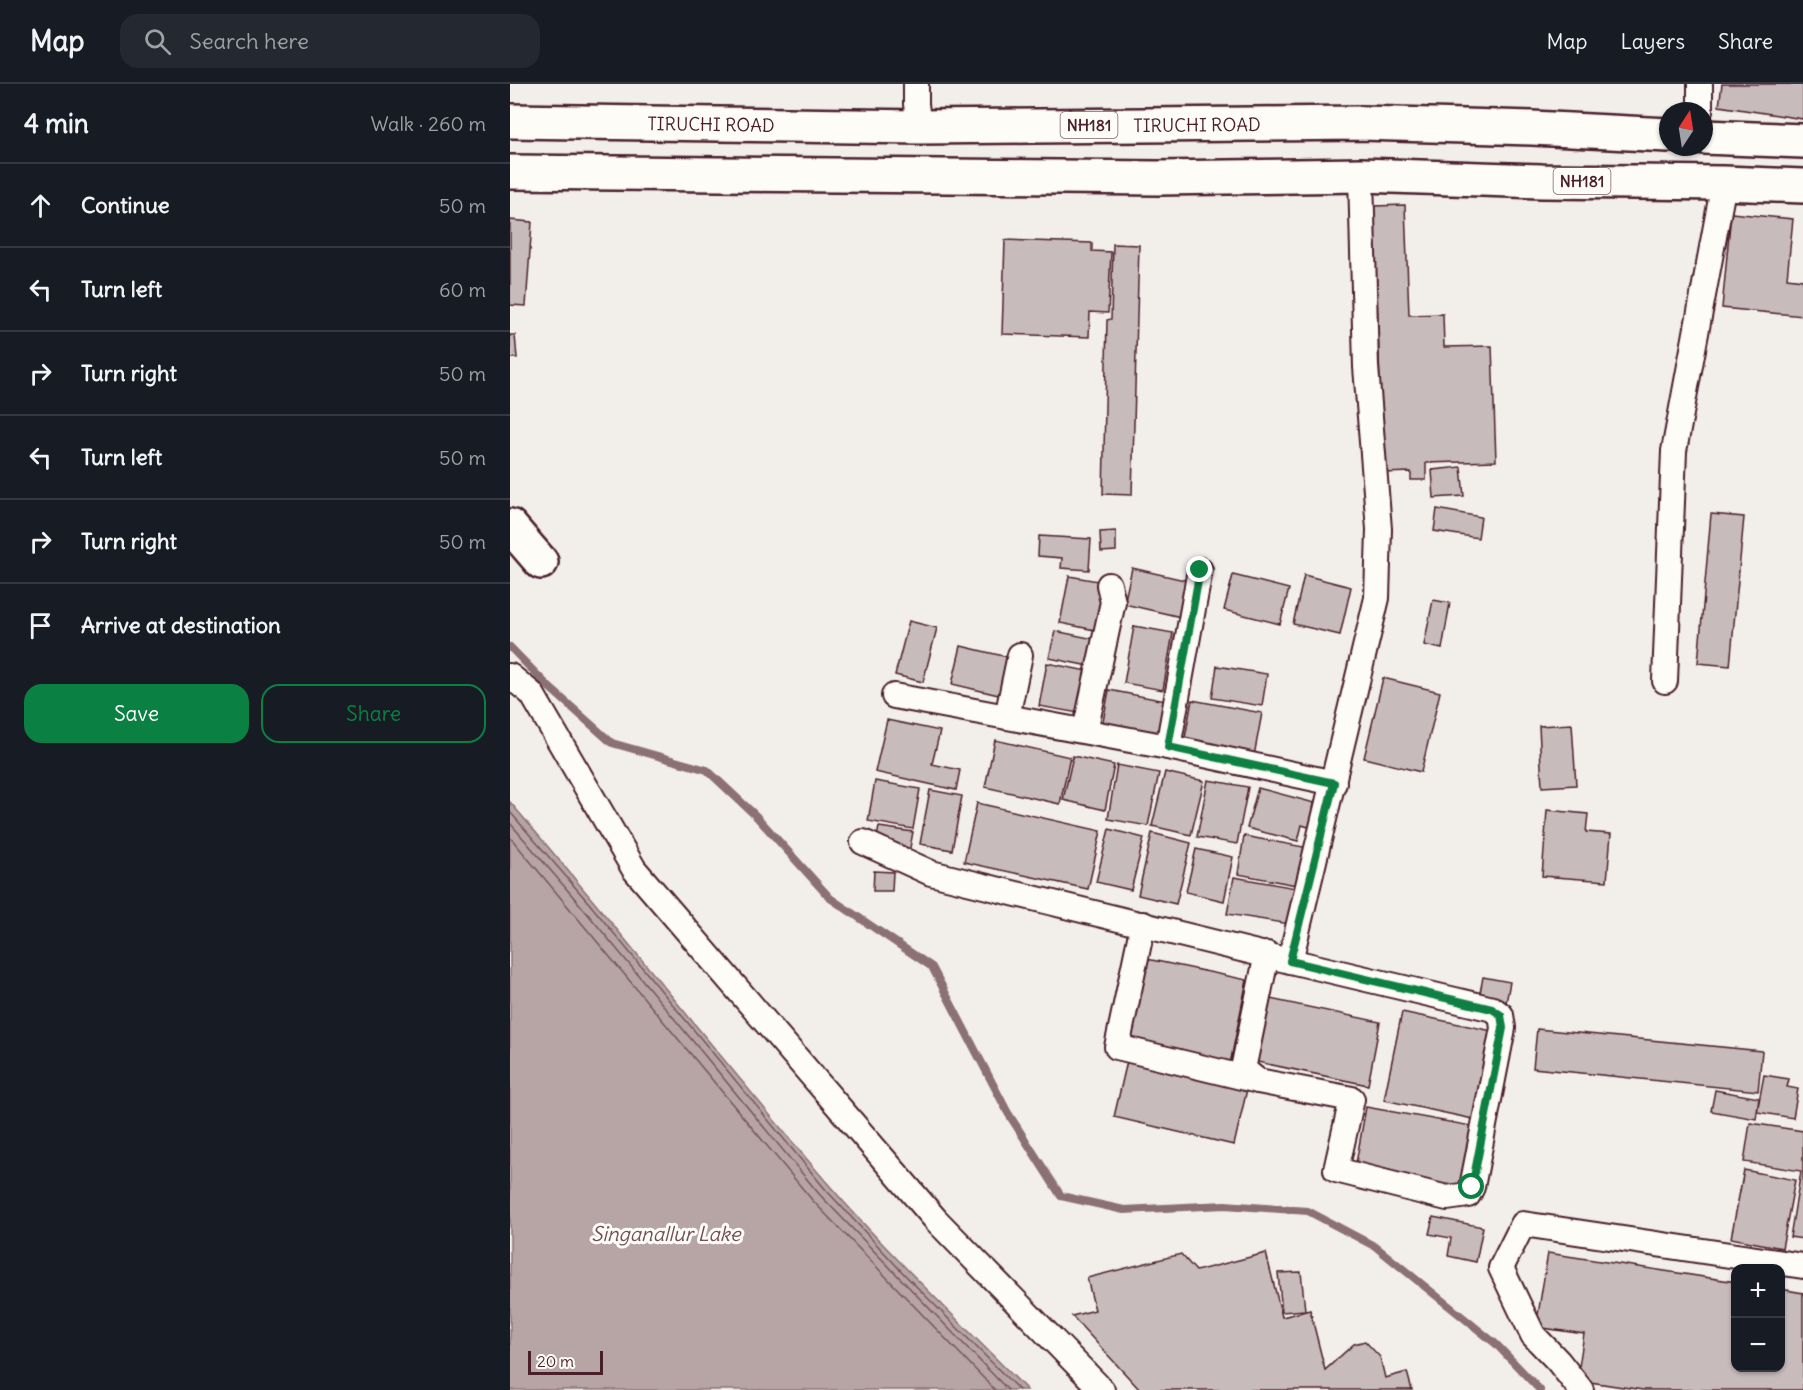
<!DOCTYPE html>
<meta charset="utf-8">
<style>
:root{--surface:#171b24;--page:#242831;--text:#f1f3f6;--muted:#9ea1a6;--line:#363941;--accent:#0b8043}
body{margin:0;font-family:Delius,sans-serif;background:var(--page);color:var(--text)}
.controls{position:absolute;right:18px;bottom:18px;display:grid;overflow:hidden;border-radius:12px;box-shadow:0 2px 4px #0004}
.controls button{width:54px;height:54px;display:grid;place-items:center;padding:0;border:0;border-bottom:2px solid var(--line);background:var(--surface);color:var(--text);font:30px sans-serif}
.compass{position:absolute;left:1149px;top:18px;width:54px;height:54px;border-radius:50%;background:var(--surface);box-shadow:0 2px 4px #0004;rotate:12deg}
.scale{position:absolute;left:18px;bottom:15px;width:75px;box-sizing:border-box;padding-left:6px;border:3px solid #4a1f2b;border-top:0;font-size:16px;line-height:21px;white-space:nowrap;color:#4a1f2b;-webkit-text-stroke:4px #fdfcf7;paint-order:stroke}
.stop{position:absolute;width:18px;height:18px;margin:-14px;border:4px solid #0b8043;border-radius:50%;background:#fff}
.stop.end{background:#0b8043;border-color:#fff;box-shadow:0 2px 6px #0008}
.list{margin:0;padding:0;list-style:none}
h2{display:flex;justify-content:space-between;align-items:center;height:78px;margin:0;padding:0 24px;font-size:26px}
h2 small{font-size:20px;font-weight:400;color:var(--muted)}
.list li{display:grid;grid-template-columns:39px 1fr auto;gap:18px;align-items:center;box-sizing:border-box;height:84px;padding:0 24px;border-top:2px solid var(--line)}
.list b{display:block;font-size:22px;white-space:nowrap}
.list em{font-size:20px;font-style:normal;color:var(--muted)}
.actions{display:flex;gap:12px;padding:18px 24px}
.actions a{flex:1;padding:14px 0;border:2px solid var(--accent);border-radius:18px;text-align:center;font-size:21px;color:var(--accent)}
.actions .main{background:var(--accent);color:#fff}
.icon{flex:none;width:33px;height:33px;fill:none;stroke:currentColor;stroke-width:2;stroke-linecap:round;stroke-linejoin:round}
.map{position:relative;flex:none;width:1293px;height:1306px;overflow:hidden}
header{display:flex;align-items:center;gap:36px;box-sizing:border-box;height:84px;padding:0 30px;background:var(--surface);border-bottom:2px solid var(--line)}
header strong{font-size:28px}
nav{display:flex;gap:33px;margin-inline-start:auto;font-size:21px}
.search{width:420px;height:54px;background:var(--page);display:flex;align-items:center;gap:15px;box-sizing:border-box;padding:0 21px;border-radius:18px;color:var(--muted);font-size:22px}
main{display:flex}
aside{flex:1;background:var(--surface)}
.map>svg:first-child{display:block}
.water{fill:#b7a5a6;stroke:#8b6f75;stroke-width:1.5}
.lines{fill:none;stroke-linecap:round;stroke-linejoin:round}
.shore{stroke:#76555c;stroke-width:1.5}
.stream{stroke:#8b6f75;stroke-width:8}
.building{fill:#c8bbbb;stroke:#4a1f2b;stroke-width:1.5}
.street-casing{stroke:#4a1f2b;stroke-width:28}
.secondary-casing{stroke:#4a1f2b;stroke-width:38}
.highway-casing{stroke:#4a1f2b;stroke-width:38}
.street{stroke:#fdfcf7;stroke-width:24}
.secondary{stroke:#fdfcf7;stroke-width:33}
.highway{stroke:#fdfcf7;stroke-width:33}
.route{stroke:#0b8043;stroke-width:8}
.labels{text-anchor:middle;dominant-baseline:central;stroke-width:6;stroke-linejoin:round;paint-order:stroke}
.shield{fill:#fdfcf7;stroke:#806168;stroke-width:1.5}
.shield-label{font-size:16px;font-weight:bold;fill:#4a1f2b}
.street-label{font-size:18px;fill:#4a1f2b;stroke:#fdfcf7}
.water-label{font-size:20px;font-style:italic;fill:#704e56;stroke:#fdfcf7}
</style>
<header>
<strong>Map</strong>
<div class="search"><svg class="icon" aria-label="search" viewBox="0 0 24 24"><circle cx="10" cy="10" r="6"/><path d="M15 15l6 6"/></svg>Search here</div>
<nav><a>Map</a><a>Layers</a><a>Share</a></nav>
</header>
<main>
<aside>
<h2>4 min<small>Walk · 260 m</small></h2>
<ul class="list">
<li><svg class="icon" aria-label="ahead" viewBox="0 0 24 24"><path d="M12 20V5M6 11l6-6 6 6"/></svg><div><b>Continue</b></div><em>50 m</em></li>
<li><svg class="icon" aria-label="left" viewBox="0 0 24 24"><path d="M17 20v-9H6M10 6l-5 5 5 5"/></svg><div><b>Turn left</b></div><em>60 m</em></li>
<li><svg class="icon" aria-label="right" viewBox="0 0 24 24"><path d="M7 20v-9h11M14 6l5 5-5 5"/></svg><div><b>Turn right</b></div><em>50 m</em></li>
<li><svg class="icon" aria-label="left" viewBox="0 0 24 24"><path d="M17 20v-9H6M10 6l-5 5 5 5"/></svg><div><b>Turn left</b></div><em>50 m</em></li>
<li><svg class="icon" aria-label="right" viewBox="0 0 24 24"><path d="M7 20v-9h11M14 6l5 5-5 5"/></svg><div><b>Turn right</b></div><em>50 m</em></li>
<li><svg class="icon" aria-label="arrive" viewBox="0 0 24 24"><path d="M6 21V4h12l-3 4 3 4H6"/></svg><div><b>Arrive at destination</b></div></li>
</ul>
<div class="actions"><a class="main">Save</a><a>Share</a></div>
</aside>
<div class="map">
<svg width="1293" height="1306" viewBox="0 0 1293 1306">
<rect width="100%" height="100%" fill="#f2efeb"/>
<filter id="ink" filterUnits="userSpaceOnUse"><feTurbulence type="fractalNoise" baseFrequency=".0167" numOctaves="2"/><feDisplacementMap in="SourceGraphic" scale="12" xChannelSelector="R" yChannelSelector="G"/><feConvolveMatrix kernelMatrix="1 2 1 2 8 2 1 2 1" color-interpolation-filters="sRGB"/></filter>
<g filter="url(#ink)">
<path class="water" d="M0,718c108,126 211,257 319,383 62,72 132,137 198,205h-517z"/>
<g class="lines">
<g class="shore">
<polyline points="0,728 78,818 316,1106 396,1192 509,1306"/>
<polyline points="0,739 72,823 310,1111 498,1306"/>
<polyline points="0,753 303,1117 485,1306"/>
</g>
<polyline class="stream" points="0,563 39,603 102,659 197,686 246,732 320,814 422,883 498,1029 551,1112 614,1126 715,1121 798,1127 866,1163 986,1260 1030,1306"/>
</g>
<g class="building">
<polygon points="1212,0 1293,0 1293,35 1209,22"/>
<polygon points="895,121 899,231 933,230 934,263 982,262 986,377 916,379 916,396 901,396 901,388 873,389 864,122"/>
<polygon points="1221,129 1283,135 1277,194 1293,196 1293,232 1212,224"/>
<polygon points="0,136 22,138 16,222 0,221"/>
<polygon points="495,156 582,159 582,167 601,168 598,229 580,228 579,253 492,250"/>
<polygon points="603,160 629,161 622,411 593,410 597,236 601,235"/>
<polygon points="0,251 5,251 7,274 0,274"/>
<polygon points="951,383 954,412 924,414 922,386"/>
<polygon points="927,425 971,433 968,454 924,447"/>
<polygon points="1201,430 1234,433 1220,582 1188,579"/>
<polygon points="606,447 606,467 591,468 590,448"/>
<polygon points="529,452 581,455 579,486 551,484 552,474 528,472"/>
<polygon points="622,484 679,497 671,533 614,520"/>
<polygon points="723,491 779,505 770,540 714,526"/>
<polygon points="794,491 841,503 830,551 783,540"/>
<polygon points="559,492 594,498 585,546 550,539"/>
<polygon points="923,516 940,519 932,565 914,561"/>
<polygon points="399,537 427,544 413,598 385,591"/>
<polygon points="624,542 663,549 653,606 614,599"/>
<polygon points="545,547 589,556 584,583 539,574"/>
<polygon points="451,562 506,575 497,613 442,600"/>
<polygon points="537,579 582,588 574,630 529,622"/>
<polygon points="707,582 757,590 752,622 702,614"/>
<polygon points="873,594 930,608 911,688 854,674"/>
<polygon points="599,606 656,617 649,654 592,643"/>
<polygon points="682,616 752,629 744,672 674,659"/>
<polygon points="377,636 430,647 422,680 450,686 446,706 365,688"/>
<polygon points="1062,640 1066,701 1032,703 1029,642"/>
<polygon points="485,656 560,673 550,720 475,703"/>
<polygon points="563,672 604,681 595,726 553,716"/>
<polygon points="607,681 649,689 638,742 598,735"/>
<polygon points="655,688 694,697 681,751 642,742"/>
<polygon points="698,696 738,703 727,760 687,753"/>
<polygon points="365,697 410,705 403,745 358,737"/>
<polygon points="748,704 812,721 805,745 792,741 788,757 737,744"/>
<polygon points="420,706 452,712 442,766 410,760"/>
<polygon points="467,719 591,747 578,805 454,778"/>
<polygon points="1037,726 1078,730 1076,748 1101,750 1097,797 1032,792"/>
<polygon points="369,743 403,748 399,769 365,763"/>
<polygon points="599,745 634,754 621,806 586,798"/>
<polygon points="642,749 681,759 666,820 628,811"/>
<polygon points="734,752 799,764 792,802 728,790"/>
<polygon points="686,765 723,773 714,817 676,808"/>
<polygon points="364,787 383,788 382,807 363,807"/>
<polygon points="724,793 786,804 780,840 717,830"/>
<polygon points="637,875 737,896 719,985 618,964"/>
<polygon points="973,893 1000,898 996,919 969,914"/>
<polygon points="751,913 870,938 858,1001 738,976"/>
<polygon points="892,928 987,948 968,1036 874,1016"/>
<polygon points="1027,945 1252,967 1248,1007 1023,984"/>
<polygon points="618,973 738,1001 724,1061 604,1033"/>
<polygon points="1254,991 1279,995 1277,1003 1288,1005 1283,1034 1247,1028"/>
<polygon points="1205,1006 1249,1014 1246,1035 1201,1027"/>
<polygon points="856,1023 967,1043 955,1106 845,1085"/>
<polygon points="1240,1039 1293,1047 1293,1155 1280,1153 1291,1087 1234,1078"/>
<polygon points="1234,1086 1285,1096 1272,1164 1221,1154"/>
<polygon points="923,1133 973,1143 966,1178 938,1172 941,1154 919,1150"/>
<polygon points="756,1169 772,1233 800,1226 815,1286 844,1260 855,1257 870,1273 875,1294 897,1288 902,1306 630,1306 562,1232 585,1226 577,1194 671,1170 686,1187"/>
<polygon points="1038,1169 1226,1198 1226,1284 1270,1284 1270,1205 1293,1209 1293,1306 1133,1306 1067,1296 1074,1250 1026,1243"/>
<polygon points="791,1188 795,1226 772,1228 768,1189"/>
</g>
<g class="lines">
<defs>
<g id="street">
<polyline points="406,0 406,20 409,43"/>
<polyline points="1190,27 1190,0"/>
<polyline points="690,486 658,663 824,699"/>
<polyline points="0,592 22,610 124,785 426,1136 592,1306"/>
<polyline points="1155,597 1164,367 1214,99"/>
<polyline points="384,612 658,663"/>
<polyline points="497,633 510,571"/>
<polyline points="575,647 603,518 599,501"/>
<polyline points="353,758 421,789 780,877 867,514 869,445 856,283 851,91"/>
<polyline points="633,840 607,963 748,997"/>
<polyline points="757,870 733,985 748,997 842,1015 826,1086 937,1114 958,1111 962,1103 993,944 991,931 983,925 780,877"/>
<polyline points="1071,1306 1048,1277 1023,1251 991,1184 1013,1140 1293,1182"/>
</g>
<polyline id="secondary" points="0,442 31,478"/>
<g id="highway">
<path id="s1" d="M0,37l409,6 443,-4 170,5 136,7"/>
<polyline points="1194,53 1293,57"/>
<polyline points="0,88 648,94 851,91 1032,97 1214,99 1293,102"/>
</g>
</defs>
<use href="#street" class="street-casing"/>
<use href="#secondary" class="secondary-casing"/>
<use href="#highway" class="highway-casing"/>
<use href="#street" class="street"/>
<use href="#secondary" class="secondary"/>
<use href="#highway" class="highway"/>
</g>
</g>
<g class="lines" filter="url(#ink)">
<polyline class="route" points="690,486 658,663 824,699 780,877 982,925 991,931 993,944 962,1103"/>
</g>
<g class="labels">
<g class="shield">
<rect x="550.5" y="28" width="57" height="26" rx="4.5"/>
<rect x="1043.5" y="84" width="57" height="26" rx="4.5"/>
</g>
<g class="shield-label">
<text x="579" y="41">NH181</text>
<text x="1072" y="97">NH181</text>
</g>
<g class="street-label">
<text stroke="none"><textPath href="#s1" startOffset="201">TIRUCHI ROAD</textPath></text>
<text stroke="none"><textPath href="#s1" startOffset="687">TIRUCHI ROAD</textPath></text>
</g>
<g class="water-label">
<text x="156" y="1149">Singanallur Lake</text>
</g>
</g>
</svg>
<div class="controls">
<button>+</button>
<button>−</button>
</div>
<svg class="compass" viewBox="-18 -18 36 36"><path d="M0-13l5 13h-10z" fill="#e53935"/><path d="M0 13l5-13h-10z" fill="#9ea1a6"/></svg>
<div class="scale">20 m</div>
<div class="stop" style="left:962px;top:1103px"></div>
<div class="stop end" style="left:690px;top:486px"></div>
</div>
</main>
